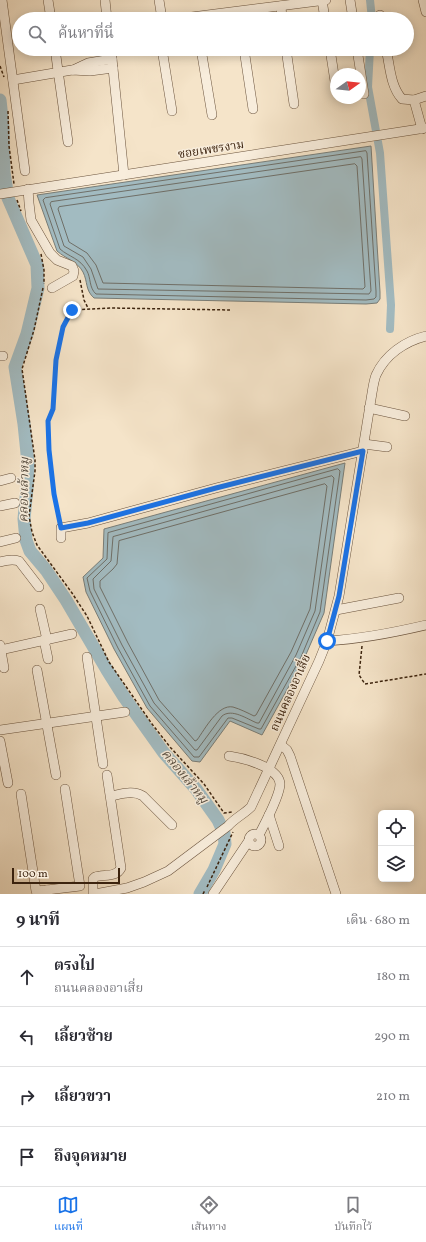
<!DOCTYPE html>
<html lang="th">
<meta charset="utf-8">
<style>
:root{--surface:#fff;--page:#f7f7f7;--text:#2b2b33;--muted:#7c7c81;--line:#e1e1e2;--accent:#1a73e8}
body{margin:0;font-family:Vollkorn,"Noto Serif Thai",serif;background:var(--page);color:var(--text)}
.controls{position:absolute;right:12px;bottom:12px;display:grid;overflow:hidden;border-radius:6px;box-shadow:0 2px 10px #0003}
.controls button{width:36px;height:36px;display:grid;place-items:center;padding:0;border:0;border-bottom:1px solid var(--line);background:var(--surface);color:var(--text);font:20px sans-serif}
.compass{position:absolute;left:330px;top:68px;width:36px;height:36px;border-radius:50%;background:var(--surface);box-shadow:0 2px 10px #0003;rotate:75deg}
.scale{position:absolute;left:12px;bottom:10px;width:108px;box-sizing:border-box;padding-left:4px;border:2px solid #3c230e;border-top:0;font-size:11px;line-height:14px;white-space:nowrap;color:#3c230e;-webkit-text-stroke:3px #f8eddc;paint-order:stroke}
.stop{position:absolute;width:12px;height:12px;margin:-9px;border:3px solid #1a73e8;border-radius:50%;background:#fff}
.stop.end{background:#1a73e8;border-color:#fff;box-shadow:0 1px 4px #0008}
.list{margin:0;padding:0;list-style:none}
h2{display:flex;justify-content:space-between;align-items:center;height:52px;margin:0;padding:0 16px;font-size:17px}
h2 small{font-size:13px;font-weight:400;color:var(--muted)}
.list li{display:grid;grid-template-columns:26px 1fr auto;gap:12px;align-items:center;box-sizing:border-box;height:60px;padding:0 16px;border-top:1px solid var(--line)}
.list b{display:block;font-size:15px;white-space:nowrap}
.list p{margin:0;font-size:13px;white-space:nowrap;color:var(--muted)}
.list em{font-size:13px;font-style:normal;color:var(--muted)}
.icon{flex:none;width:22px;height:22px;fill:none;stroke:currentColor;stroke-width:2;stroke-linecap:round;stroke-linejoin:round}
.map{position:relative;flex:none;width:426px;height:894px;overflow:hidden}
.search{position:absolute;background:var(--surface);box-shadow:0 2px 10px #0003;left:12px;right:12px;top:12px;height:44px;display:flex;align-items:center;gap:10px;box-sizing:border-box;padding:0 14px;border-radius:22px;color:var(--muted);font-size:15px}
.sheet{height:292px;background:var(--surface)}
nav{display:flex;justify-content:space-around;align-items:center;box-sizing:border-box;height:56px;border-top:1px solid var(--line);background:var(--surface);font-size:11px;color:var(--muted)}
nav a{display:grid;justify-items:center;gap:2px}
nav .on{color:var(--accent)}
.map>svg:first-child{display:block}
.water{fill:#a2bbc1;stroke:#797e79}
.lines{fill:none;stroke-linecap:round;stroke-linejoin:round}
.shore{stroke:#6f6f68;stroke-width:1}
.canal{stroke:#a2bbc1;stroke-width:8}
.river{stroke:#a2bbc1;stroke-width:13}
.minor-casing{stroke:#6a533d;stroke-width:10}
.path{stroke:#3c230e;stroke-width:1.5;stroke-dasharray:3 2;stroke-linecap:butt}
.minor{stroke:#f8eddc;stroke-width:9}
.route{stroke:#1a73e8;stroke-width:5}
.labels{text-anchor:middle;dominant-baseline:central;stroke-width:3;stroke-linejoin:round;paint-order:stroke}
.street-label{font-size:12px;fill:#3c230e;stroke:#f8eddc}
.water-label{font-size:13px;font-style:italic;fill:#5b5144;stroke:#f8eddc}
</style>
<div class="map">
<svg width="426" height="894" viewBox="0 0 426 894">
<rect width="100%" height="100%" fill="#f5e4c9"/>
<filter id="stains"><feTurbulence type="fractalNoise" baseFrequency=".005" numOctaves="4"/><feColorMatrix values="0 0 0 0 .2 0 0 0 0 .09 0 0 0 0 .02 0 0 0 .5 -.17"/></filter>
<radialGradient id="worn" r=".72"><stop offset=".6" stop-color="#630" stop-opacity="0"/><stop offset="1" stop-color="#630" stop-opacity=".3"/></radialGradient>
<g class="water">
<path d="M371,146l9,146v7l-3,4 -11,1 -272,-6c-9,-8 -6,-16 -11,-26 -6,-11 -17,-13 -26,-21l-20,-56z"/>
<polygon points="345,463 324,613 304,659 262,735 230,721 200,762 192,761 147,708 114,649 86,592 83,577 103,558 104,529"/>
</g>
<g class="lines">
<g class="shore">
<path d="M366,151l1,2 9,138v6l-2,2 -8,1 -270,-6c-7,-6 -5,-16 -9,-23 -7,-13 -18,-14 -27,-22l-17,-49 2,-2z"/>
<polygon points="361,157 362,159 371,291 369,294 98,289 91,269 83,257 64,246 50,204 51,202"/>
<polygon points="355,164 357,166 365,287 363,289 103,283 96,265 87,253 69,242 58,209 59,207"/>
<polygon points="338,469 340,471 320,612 301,657 261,729 259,729 232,718 228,718 199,757 194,757 150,706 118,648 90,591 87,578 107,559 108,533"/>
<path d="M332,476l2,2 -19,133 -19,44 -37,68h-2c-10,-4 -25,-15 -35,-7l-25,34h-2l-41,-47 -32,-58 -28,-56 -1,-10 18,-18 2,-24z"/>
<path d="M325,484l2,2 -17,123 -19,43 -35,63 -2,1c-6,-3 -14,-7 -21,-9 -15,-3 -28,22 -36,33l-2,1 -36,-41 -31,-57 -28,-56v-6l13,-12 4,-5 2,-23z"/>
</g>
<g class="canal">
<polyline points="370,0 372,19"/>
<polyline points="370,49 368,87 380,153 391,305 390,329"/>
</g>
<polyline class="river" points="0,100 3,127 4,172 8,198 37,265 38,288 27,334 15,367 24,424 28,463 27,488 24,519 26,540 30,551 46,570 66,600 107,670 124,697 164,753 196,789 218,820 224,833 225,844 214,870 200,894"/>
<defs>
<g id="minor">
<polyline points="2,0 25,171"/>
<polyline points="48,0 51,19"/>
<polyline points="105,0 107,19"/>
<polyline points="159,0 162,19"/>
<polyline points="322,0 325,19"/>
<polyline points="350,0 353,19"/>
<polyline points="423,0 426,12"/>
<polyline points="281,6 282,19"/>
<polyline points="380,15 380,19"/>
<polyline points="176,19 326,0"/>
<polyline points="55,49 68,142"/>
<polyline points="111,49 124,175"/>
<polyline points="162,49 172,111"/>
<polyline points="201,49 212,115"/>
<polyline points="244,49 253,109"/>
<polyline points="286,49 294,104"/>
<polyline points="330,49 336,88"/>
<polyline points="357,49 364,94"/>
<path d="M386,49c4,16 4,37 16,50l12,1 8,29"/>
<polyline points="73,70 88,63 112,59"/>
<polyline points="13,80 72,70 90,71 113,68"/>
<polyline points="414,100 426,96"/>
<polyline points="28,189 29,203 31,220 50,253 57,260 72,266 74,271 73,276 52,288"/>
<polyline points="0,194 426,128"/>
<polyline points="0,356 3,356"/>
<polyline points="369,408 405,416"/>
<polyline points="364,444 387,447"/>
<polyline points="0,481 11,478"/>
<polyline points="0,506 15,503"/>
<polyline points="61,538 61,528 88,523 216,488 363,451"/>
<polyline points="0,542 16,538"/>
<path d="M0,562c7,-2 12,-3 19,-1l20,26"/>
<polyline points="40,609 47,640"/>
<polyline points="336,610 399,598"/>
<polyline points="44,640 48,659"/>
<path d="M327,641c35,-2 65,-8 99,-16"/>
<polyline points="0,645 4,668"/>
<polyline points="0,650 72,634"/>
<polyline points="87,657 103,764"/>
<polyline points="37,670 56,775"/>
<polyline points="0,730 125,712"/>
<polyline points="0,741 8,783"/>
<polyline points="281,745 287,750 290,756 336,894"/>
<path d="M229,756c14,2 50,11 51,28 0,12 -15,39 -21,51"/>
<polyline points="21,794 36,891 47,890 47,894"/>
<path d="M111,796c11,-2 22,-6 32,0l29,29"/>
<polyline points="269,815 279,846"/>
<circle cx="255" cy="840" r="6"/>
<polyline points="47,890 80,886 65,789"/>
<path d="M93,894v-15l2,-2c9,-3 21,1 26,-9l-14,-93"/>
<path d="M95,894l32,-6 17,-6 24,-11 60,-45c7,-8 16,-12 23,-19l68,-146 8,-20 12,-45 33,-203c1,-6 2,-13 4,-18 9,-20 29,-34 50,-39"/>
<polyline points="213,894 248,842"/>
</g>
</defs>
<use href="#minor" class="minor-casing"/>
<g class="path">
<polyline points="0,66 4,77"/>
<polyline points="8,111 9,146 14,184"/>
<polyline points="17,200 21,211"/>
<polyline points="41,254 44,270 44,284"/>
<polyline points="80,280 84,300 88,308"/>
<polyline points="43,288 34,330 22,369 35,460 35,471 29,516 32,532 37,545 72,593 87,616 109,662 152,724 170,747 204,784 224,813 232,812"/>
<polyline points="59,520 54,494 49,450 48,421 53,409 56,360 63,327 72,310 111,308 230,310"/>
<polyline points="362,646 359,675 365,684 426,674"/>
<polyline points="207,887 233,832"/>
<polyline points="203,894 205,890"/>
</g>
<use href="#minor" class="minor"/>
</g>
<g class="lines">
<polyline class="route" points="72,310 63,327 56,360 53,409 48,421 49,450 54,494 61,528 88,523 216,488 363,451 339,596 327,641"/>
</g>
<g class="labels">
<g class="street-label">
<text transform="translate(211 150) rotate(-9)">ซอยเพชรงาม</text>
<text transform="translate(291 693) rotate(-66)">ถนนคลองอาเสี่ย</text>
</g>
<g class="water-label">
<text transform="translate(25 490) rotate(-89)">คลองเล้าหมู</text>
<text transform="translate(184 777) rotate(51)">คลองเล้าหมู</text>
</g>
</g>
<rect width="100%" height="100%" filter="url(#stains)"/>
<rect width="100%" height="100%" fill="url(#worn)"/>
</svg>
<div class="controls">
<button><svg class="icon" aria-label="locate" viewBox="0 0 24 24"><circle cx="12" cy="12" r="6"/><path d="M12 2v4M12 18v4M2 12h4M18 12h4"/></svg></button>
<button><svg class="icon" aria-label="layers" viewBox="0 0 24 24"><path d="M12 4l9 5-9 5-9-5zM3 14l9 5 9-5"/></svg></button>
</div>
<svg class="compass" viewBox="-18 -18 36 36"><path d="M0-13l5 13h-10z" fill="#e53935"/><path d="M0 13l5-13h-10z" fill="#7c7c81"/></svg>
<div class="scale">100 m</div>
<div class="stop" style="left:327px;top:641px"></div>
<div class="stop end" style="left:72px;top:310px"></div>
<div class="search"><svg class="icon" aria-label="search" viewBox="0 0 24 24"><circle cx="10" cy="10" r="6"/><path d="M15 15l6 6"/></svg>ค้นหาที่นี่</div>
</div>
<section class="sheet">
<h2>9 นาที<small>เดิน · 680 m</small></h2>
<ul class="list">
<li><svg class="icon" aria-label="ahead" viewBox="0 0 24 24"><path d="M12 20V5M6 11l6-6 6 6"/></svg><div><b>ตรงไป</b><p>ถนนคลองอาเสี่ย</p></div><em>180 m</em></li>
<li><svg class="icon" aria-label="left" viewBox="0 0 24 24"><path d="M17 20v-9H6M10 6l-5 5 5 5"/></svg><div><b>เลี้ยวซ้าย</b></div><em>290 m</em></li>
<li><svg class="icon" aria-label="right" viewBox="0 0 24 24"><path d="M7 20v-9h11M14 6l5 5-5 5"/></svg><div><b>เลี้ยวขวา</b></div><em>210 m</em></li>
<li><svg class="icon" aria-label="arrive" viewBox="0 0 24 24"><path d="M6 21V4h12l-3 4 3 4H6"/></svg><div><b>ถึงจุดหมาย</b></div></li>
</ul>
</section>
<nav>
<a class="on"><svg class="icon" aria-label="map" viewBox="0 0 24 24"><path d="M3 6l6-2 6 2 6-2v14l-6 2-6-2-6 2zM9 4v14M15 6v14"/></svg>แผนที่</a>
<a><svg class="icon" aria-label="directions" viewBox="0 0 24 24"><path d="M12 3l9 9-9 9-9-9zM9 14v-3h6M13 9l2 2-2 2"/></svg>เส้นทาง</a>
<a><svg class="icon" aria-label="saved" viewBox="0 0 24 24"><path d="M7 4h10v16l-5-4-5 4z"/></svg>บันทึกไว้</a>
</nav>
